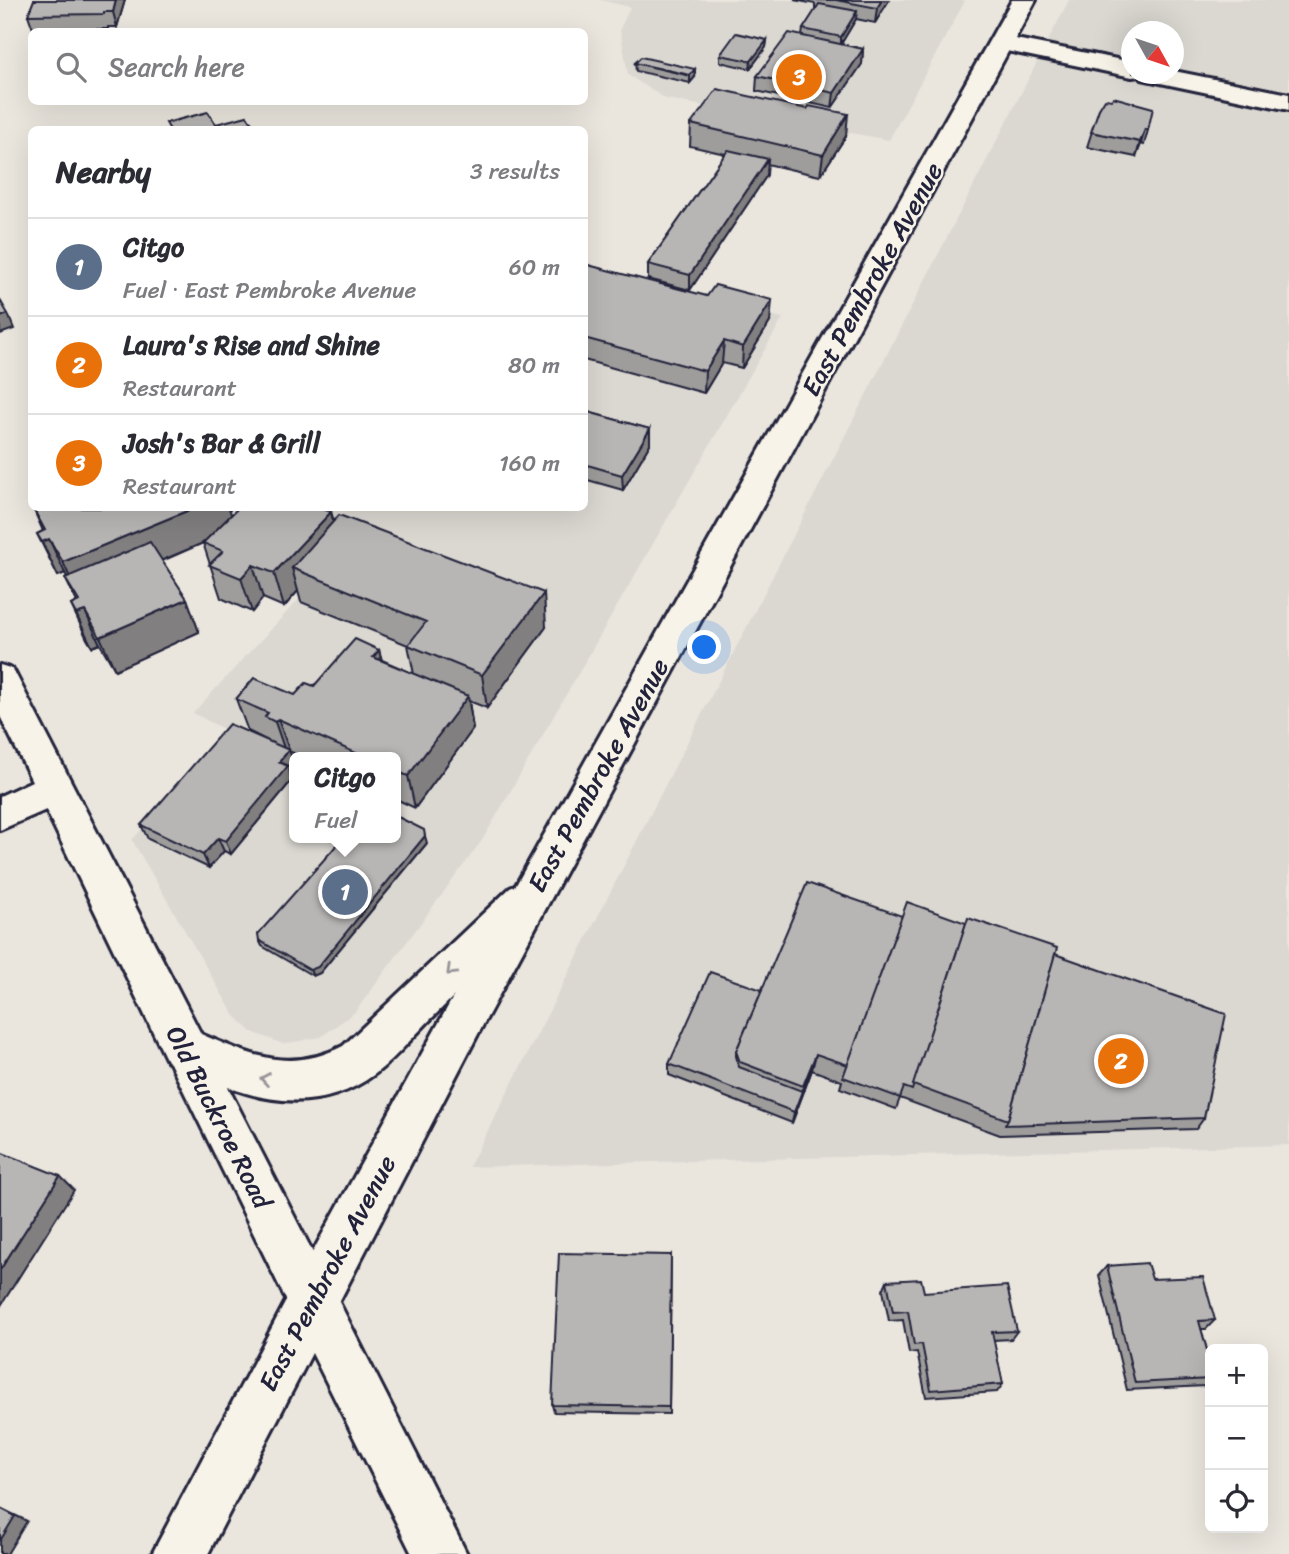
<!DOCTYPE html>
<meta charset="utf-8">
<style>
:root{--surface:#fff;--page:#f7f7f7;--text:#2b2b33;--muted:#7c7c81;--line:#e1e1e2;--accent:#db2777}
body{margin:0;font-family:Sriracha,sans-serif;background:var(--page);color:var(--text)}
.controls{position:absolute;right:21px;bottom:21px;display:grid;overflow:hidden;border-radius:10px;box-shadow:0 7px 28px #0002}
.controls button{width:63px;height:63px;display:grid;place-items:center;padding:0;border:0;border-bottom:2px solid var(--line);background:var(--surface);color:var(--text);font:35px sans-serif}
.compass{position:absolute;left:1121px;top:21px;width:63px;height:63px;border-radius:50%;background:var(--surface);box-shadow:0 7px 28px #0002;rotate:130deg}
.you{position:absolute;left:705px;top:648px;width:24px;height:24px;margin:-18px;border:5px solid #fff;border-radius:50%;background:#1a73e8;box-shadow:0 0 0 10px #1a73e833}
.badge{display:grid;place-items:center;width:46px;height:46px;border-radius:50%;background:var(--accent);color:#fff;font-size:23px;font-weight:700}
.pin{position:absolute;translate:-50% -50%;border:4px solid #fff;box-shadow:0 2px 7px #0006}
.popup{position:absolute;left:289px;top:752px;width:112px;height:91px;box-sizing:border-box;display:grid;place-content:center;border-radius:10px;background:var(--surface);filter:drop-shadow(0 2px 5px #0005);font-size:23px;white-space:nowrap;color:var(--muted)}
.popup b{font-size:26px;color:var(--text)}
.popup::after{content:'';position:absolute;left:50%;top:100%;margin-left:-14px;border:14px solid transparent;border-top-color:var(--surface)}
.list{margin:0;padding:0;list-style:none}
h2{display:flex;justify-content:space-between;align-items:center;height:91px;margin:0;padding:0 28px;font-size:30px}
h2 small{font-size:23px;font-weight:400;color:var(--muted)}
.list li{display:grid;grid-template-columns:46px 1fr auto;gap:21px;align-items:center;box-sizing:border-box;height:98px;padding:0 28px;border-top:2px solid var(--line)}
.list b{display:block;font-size:26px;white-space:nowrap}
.list p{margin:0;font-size:23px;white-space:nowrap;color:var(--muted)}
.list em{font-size:23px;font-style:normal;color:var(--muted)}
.icon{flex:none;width:38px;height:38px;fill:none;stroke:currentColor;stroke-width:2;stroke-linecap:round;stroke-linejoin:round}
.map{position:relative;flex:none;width:1289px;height:1554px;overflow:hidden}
.search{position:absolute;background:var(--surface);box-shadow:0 7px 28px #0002;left:28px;top:28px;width:560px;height:77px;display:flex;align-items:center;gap:18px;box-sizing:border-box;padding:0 24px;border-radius:10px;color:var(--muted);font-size:26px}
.panel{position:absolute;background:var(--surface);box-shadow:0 7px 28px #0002;left:28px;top:126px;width:560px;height:385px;border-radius:10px}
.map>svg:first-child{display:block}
.built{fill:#dbd8d2;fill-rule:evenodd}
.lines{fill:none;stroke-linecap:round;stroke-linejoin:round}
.minor-casing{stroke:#22223b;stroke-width:6}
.major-casing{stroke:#22223b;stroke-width:6}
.minor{fill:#f7f3e8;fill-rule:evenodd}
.major{fill:#f7f3e8;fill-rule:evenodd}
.wall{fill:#9e9d9c;stroke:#22223b;stroke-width:2}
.shaded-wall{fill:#817f7f;stroke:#22223b;stroke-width:2}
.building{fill:#b8b6b5;stroke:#22223b;stroke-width:2}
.oneway{stroke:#97959a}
.labels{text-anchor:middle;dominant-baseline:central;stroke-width:5;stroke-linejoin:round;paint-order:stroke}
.street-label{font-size:26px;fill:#22223b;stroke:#f7f3e8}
</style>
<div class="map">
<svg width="1289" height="1554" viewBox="0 0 1289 1554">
<rect width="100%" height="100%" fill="#eae6de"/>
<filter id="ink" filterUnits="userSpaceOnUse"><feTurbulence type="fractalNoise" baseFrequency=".0143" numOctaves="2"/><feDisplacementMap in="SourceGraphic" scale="14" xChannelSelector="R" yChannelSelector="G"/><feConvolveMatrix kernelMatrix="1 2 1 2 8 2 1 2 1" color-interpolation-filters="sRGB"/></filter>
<g filter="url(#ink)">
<g class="built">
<polygon points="600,0 963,0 965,1 889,140 666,99 628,75 620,29 630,7"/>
<path d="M1069,0h220v1145l-820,22zM1132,32h42v42h-42z"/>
<path d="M585,271l198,47 -300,521 -128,173 -34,25 -38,7 -31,-12 -18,-17 -102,-175 97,-108 -36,-19 158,-170 -85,-35h318zM294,757h102v81h-102z"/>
</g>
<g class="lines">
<defs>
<g id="minor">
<polygon points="1001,36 1132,62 1132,74 1174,74 1174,71 1289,94 1289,110 1151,81 1142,79 1140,76 1132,77 992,48 989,43 992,38"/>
<path d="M0,665l13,4 188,365c51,22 89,39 142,12l167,-158 14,-6 14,6 6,12 -6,12c-34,34 -68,68 -102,102 -20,19 -39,43 -61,60 -45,34 -97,32 -147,13l101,197 7,17 -7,17 -17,7 -17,-7 -125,-255 -3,-2 -121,-251 -46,20v-34l32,-15 -32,-65z"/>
</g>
<polygon id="major" points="1012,0 1036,0 477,1036 339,1302 467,1554 412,1554 312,1353 208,1554 152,1554 295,1284 447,1008"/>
</defs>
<use href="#minor" class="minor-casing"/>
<use href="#major" class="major-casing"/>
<use href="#minor" class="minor"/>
<use href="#major" class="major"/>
</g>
<g class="wall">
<polygon points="34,0 125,0 117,27 108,27 108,29 33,29 28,15"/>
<polygon points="794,0 889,0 875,23 856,19 841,44 863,49 862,64 832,108 756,91 757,76 802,36 803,29 815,11 815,4"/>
<polygon points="767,40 766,47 750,69 720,62 720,55"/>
<polygon points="635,63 695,77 690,83 636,71"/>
<polygon points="1099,109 1148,130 1144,145 1141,144 1136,157 1087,147"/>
<polygon points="691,124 846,136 820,176 767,164 767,175 690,290 648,279 648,264 725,154 690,146"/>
<polygon points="584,264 770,322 742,368 722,363 704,393 584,360"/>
<polygon points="584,411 650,429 650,444 623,490 584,479"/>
<polygon points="33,508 231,514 331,512 334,521 546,627 487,708 469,701 473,729 415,808 396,799 396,757 303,757 289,751 294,764 289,770 292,780 231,854 224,851 209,868 148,839 141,825 274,744 248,731 236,699 295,695 379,650 382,660 414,674 408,645 301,602 298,591 284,607 263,598 252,612 221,598 203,543 162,561 187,599 199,632 115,670 100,644 92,647 87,639 71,605 77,602 65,578 67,577 65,573 58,576 37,534 43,531"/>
<polygon points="427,843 320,973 313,976 262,946 259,940"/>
<polygon points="902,916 1055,954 1204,1118 1196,1129 1000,1135 900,1098 896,1109 840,1088 842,1081 812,1070 792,1123 669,1075 669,1064 762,990"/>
<polygon points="671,1255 669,1414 554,1412 552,1405"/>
<polygon points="1107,1266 1152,1279 1215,1320 1206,1329 1201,1329 1210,1361 1210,1382 1205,1386 1127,1390 1099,1275"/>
<polygon points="887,1281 924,1292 1017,1331 1011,1339 993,1340 1003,1384 997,1392 926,1397 917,1352 909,1353 903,1320 889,1321 883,1290"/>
</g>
<g class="shaded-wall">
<polygon points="116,0 125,0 117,27 113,12"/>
<polygon points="882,0 889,0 875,23 877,8"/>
<polygon points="857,11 856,19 841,44 841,37"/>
<polygon points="767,40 766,47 750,69 751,61"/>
<polygon points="863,49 862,64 832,108 834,93"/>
<polygon points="695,69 695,77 690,83 690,75"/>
<polygon points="848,114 846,136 820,176 823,155"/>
<polygon points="1145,129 1141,144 1136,157 1140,142"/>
<polygon points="768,159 767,175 690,290 690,275"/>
<polygon points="772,300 770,322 742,368 743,347"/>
<polygon points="8,314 14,329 0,334 0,317"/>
<polygon points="724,341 722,363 704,393 705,371"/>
<polygon points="650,429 650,444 623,490 622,475"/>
<polygon points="194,508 229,508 236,529 78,596 63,562"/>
<polygon points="331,512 339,546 292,568 298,591 284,607 274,573"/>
<polygon points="49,539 65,573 58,576 42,542"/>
<polygon points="253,565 263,598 252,612 241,578"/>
<polygon points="544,593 546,627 487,708 482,675"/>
<polygon points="187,599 199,632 115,670 100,637"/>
<polygon points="85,611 100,644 92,647 76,614"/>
<polygon points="379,650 387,683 373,657"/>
<polygon points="468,696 473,729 415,808 408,776"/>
<polygon points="278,719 294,764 289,770 292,780 231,854 226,841 279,762 286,754 275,722"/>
<polygon points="425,836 427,843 320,973 313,976 310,970"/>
<polygon points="218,838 224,851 209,868 203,855"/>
<polygon points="816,1054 812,1070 792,1123 794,1112"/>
<polygon points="60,1176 74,1190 0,1307 0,1270"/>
<polygon points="0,1508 27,1521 7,1554 0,1554"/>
</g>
<g class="building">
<polygon points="34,0 116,0 113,12 104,12 104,14 28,15"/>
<polygon points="836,0 882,0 877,8"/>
<polygon points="819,4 857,11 841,37 803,29"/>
<polygon points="736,33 767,40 751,61 720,55"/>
<polygon points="789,33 863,49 834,93 757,76"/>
<polygon points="641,57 695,69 690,75 635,63"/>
<polygon points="717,89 807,109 809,106 848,114 823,155 691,124"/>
<polygon points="1113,97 1153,108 1148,130 1145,129 1140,142 1091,132 1099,109 1105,99 1112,100"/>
<polygon points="208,112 216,124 247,116 257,130 170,130 166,123"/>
<polygon points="728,150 768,159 690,275 648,264"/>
<polygon points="584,264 707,296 715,285 772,300 743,347 724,341 705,371 584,338"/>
<polygon points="0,300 8,314 0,317"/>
<polygon points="584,411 650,429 622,475 584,464"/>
<polygon points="33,508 194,508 63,562 49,539 42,542 37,534 45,530"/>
<polygon points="238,508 321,508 331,512 274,573 253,565 241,578 209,565 223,551 203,543"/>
<polygon points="339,515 544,593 482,675 408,645 426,622 292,568"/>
<polygon points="150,542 187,599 100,637 85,611 76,614 71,605 79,601 65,578"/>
<polygon points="355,639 379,650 373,657 468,696 408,776 396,771 396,757 365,757 278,719 275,722 265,717 268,713 236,699 254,678 295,695 306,683 314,686"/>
<polygon points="229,724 289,750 279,762 288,766 226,841 218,838 203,855 141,825"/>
<polygon points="396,816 424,830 425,836 318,967 310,970 259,940 258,934 343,838 396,838"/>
<polygon points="807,883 902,916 848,1065 816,1054 803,1086 740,1062 736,1051"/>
<polygon points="907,902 966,923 912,1090 904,1087 900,1098 843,1077"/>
<polygon points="968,918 1057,948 1008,1120 913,1085"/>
<polygon points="1055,954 1226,1014 1204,1118 1005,1125 1008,1120"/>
<polygon points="710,972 762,990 736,1051 736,1056 739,1067 802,1091 794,1112 669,1064"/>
<polygon points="0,1152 60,1176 0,1270"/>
<polygon points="559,1253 671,1255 669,1407 552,1405"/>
<polygon points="1147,1263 1152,1279 1203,1277 1215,1320 1199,1321 1210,1361 1210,1379 1135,1383 1107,1266"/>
<polygon points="921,1279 924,1292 1007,1286 1017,1331 992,1332 1003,1384 931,1390 922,1344 914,1345 908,1311 893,1312 887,1281"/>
<polygon points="0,1508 15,1516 0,1541"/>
</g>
<defs><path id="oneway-chevron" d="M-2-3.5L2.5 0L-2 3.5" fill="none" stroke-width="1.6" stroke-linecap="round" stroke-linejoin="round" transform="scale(1.75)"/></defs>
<g class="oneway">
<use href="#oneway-chevron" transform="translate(451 971) rotate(136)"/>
<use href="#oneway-chevron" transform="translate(265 1079) rotate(-170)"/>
</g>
</g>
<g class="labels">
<g class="street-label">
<text transform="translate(872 279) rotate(-61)">East Pembroke Avenue</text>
<text transform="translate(598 775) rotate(-61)">East Pembroke Avenue</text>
<text transform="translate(219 1117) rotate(63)">Old Buckroe Road</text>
<text transform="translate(327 1273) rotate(-62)">East Pembroke Avenue</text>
</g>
</g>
</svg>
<div class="controls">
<button>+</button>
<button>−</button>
<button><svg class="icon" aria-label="locate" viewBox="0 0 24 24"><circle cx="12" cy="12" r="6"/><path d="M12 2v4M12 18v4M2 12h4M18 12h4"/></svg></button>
</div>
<svg class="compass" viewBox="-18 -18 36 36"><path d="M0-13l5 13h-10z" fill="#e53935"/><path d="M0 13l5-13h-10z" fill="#7c7c81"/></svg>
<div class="you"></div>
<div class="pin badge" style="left:345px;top:892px;background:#5c6f8a">1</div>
<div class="popup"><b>Citgo</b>Fuel</div>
<div class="pin badge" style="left:1121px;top:1061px;background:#e8710a">2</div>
<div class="pin badge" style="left:799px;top:77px;background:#e8710a">3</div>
<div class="search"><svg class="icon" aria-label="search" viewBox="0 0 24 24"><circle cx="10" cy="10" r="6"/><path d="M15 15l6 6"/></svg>Search here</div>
<section class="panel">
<h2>Nearby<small>3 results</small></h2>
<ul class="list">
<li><span class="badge" style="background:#5c6f8a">1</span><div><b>Citgo</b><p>Fuel · East Pembroke Avenue</p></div><em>60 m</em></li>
<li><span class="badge" style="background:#e8710a">2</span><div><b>Laura's Rise and Shine</b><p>Restaurant</p></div><em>80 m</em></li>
<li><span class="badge" style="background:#e8710a">3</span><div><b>Josh's Bar &amp; Grill</b><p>Restaurant</p></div><em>160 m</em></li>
</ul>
</section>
</div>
